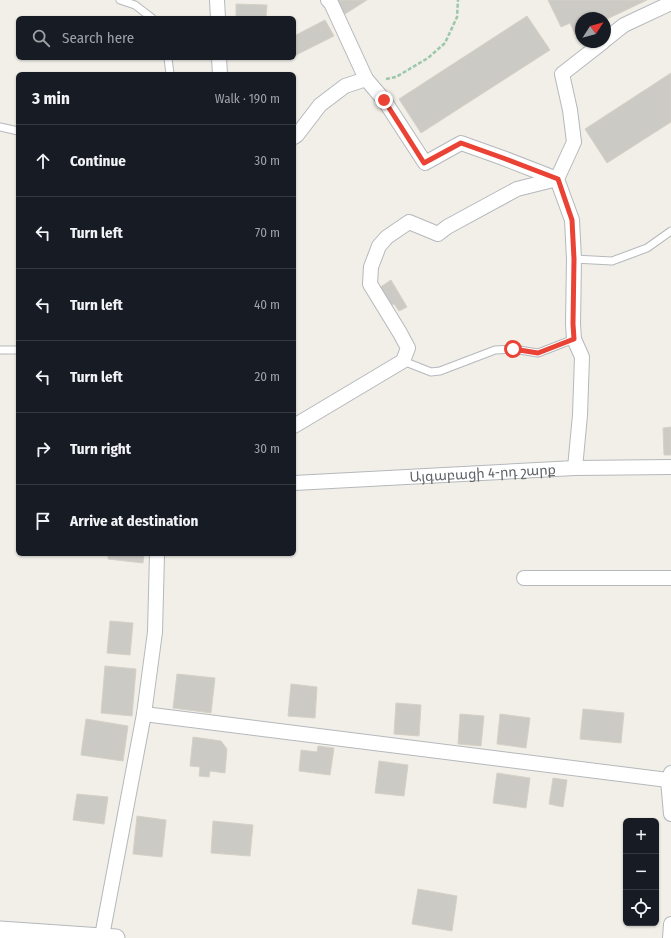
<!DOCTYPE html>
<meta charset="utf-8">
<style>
:root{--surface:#171b24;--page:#242831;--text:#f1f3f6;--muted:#9ea1a6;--line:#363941}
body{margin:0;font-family:"Fira Sans Condensed","Noto Sans Armenian",sans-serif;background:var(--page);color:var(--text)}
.controls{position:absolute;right:12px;bottom:12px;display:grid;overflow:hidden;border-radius:6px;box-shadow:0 1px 3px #0004}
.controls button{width:36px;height:36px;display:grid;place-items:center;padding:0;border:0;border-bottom:1px solid var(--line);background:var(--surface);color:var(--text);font:20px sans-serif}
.compass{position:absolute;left:575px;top:12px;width:36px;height:36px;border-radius:50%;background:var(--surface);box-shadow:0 1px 3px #0004;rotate:54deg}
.stop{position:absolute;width:12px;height:12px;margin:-9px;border:3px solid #ea4335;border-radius:50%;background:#fff}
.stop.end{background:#ea4335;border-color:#fff;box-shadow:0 1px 4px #0008}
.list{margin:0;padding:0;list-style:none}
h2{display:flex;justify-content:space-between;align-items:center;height:52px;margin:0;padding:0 16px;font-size:17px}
h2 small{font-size:13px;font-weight:400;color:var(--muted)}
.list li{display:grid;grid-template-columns:26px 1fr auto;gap:12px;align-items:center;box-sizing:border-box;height:72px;padding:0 16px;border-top:1px solid var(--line)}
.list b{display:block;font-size:15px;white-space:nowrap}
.list em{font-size:13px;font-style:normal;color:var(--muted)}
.icon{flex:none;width:22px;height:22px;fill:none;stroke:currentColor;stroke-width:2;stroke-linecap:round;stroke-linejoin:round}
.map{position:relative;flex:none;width:671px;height:938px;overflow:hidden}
.search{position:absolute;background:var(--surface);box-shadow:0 1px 3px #0004;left:16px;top:16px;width:280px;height:44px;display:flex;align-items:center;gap:10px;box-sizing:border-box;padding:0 14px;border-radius:6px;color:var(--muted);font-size:15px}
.panel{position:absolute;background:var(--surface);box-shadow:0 1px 3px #0004;left:16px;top:72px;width:280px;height:484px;border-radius:6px}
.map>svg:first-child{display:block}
.building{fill:#cccac5;stroke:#d6d1c6}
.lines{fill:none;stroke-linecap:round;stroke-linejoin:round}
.service-casing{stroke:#b5b8bc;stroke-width:9}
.minor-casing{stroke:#b5b8bc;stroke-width:16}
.tertiary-casing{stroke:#b5b8bc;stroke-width:19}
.path{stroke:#9cc7a9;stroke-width:2.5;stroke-dasharray:4 2;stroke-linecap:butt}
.service{stroke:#fff;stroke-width:7}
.minor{stroke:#fff;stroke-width:14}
.tertiary{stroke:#fff;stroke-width:17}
.route{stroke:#ea4335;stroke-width:5}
.labels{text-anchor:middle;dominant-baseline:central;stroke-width:3;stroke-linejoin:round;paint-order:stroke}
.street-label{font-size:14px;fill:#5f6368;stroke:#fff}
</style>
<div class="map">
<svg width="671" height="938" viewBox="0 0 671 938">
<rect width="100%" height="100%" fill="#f1efe8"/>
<g class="building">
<polygon points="335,0 367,0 345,14"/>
<polygon points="548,0 647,0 605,20 605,18 581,18 581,31 575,34 570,23 561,27"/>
<polygon points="236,4 267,5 266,18 236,18"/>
<polygon points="527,16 550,50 421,133 399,99"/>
<polygon points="325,20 334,36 294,56 294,36"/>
<polygon points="671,73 671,122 607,163 585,129"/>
<polygon points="391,280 407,307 399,311 394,304 390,306 379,288"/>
<polygon points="671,427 671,455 664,455 663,428"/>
<polygon points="108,554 144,554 143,563 108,559"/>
<polygon points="110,621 133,623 130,655 107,653"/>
<polygon points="105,666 136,669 132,716 101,713"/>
<polygon points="177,674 215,678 211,713 173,708"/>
<polygon points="291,684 317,687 315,718 288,716"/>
<polygon points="396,703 421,705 419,736 394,734"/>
<polygon points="583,709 624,713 621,743 580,739"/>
<polygon points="460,714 484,716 481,746 458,744"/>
<polygon points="500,714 530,718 526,748 497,744"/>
<polygon points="86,719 128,726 123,761 81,755"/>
<polygon points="193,737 221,741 227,749 225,773 210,771 209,777 199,776 200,767 190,766"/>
<polygon points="318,746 334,748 330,775 299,771 301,750 317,752"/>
<polygon points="379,761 408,765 404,796 375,793"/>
<polygon points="497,773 530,778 526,808 493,803"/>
<polygon points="553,778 567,780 563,807 549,804"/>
<polygon points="77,794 108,797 104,824 73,820"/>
<polygon points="137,816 166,820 162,857 133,854"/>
<polygon points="213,821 253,825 250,856 211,853"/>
<polygon points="418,889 457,896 452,931 412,924"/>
</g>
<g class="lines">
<defs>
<g id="service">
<polyline points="120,0 135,5 152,18"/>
<polyline points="168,58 170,74"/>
<polyline points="0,127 18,131"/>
<polyline points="574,259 612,261 647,248 671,231"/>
<polyline points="0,350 18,350"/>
<polyline points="403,361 431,372 440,371 495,350 513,349 538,353 574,339"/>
</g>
<g id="minor">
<polyline points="217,0 218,18"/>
<polyline points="328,0 331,3 366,79"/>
<polyline points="605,40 624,25 671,3"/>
<polyline points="219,58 220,74"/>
<polyline points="294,137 297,135 320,105 345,86 366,79 384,100 425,163 461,143 503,158 557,179"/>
<polyline points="294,426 403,361 408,348 400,333 370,284 371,267 379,246 387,237 409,222 438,234 447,227 517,189 557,179"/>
<polyline points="575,468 580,415 582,357 574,339 573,324 574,259 572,220 557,179 574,142 570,110 562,74 603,42"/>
<path id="s1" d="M294,483l281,-15 96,-1"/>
<polyline points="524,578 671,578"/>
<polyline points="144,714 668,780"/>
<polyline points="671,773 668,780 671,814"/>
<polyline points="102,936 144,714 155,632 157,554"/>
<polyline points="670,938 671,924"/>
</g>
<polyline id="tertiary" points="0,930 116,938"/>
</defs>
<use href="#service" class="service-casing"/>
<use href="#minor" class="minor-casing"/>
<use href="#tertiary" class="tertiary-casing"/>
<polyline class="path" points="386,79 396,77 428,58 445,43 457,17 458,0"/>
<use href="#service" class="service"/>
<use href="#minor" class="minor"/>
<use href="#tertiary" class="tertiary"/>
</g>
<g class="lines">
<polyline class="route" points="384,100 424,163 461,143 503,158 558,179 572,220 574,259 573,324 574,339 538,353 513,349"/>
</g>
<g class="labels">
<g class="street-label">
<text stroke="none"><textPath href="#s1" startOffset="189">Այգաբացի 4-րդ շարք</textPath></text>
</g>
</g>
</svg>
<div class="controls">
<button>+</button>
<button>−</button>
<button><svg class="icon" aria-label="locate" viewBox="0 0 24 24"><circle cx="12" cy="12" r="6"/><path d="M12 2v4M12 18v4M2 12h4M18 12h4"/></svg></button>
</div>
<svg class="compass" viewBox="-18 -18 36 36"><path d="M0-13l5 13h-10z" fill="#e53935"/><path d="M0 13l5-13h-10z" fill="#9ea1a6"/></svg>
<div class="stop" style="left:513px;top:349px"></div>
<div class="stop end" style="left:384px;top:100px"></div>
<div class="search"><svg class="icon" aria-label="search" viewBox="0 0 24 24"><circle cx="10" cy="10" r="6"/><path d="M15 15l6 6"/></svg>Search here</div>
<section class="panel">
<h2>3 min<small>Walk · 190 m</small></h2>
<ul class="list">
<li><svg class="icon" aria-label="ahead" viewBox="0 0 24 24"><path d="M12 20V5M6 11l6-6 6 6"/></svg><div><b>Continue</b></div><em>30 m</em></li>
<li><svg class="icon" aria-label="left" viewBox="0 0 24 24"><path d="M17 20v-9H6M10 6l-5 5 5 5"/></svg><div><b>Turn left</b></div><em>70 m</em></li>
<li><svg class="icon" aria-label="left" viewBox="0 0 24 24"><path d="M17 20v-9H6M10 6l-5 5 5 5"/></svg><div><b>Turn left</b></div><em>40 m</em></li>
<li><svg class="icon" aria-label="left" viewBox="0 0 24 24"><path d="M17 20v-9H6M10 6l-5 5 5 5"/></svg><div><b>Turn left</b></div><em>20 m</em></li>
<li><svg class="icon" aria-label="right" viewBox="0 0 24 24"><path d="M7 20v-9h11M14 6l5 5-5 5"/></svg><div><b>Turn right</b></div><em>30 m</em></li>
<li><svg class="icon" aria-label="arrive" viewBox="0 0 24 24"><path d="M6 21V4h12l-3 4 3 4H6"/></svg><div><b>Arrive at destination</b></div></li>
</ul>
</section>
</div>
